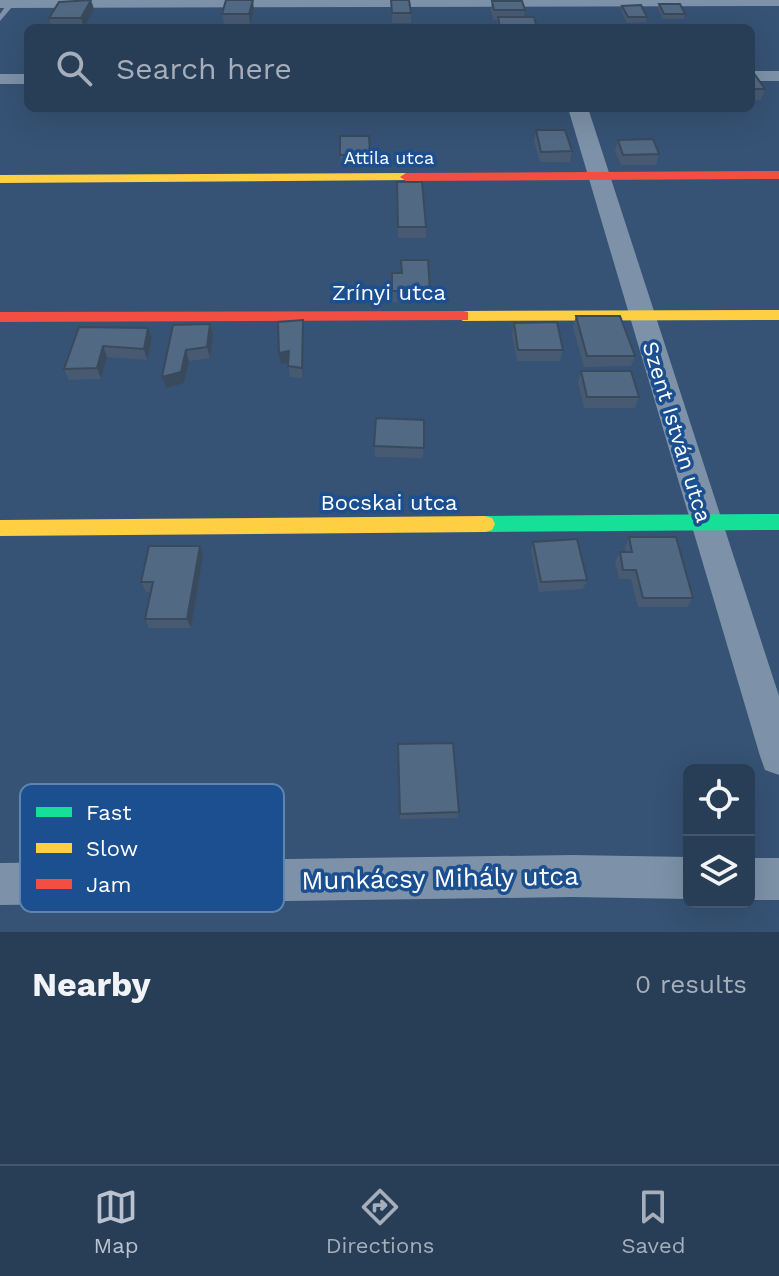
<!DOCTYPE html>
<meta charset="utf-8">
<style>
:root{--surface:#283e57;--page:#344961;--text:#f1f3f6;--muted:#a5aeba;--line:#44576d;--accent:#b9c2ce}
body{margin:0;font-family:"Work Sans",sans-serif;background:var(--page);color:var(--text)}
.controls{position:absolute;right:24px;bottom:24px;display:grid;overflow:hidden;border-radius:12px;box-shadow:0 8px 32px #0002}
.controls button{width:72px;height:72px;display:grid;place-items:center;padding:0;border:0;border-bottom:2px solid var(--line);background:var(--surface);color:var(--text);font:40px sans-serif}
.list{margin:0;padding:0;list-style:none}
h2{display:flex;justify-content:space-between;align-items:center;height:104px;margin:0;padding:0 32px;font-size:34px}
h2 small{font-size:26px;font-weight:400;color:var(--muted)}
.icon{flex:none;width:44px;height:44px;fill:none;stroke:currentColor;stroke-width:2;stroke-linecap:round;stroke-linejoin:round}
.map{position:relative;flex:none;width:779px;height:932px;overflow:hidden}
.search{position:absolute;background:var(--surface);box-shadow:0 8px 32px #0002;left:24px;right:24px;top:24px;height:88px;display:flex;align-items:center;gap:20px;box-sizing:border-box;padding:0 28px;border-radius:12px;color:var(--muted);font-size:30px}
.sheet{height:232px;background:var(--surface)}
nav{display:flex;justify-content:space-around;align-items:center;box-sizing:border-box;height:112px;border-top:2px solid var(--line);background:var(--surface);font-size:22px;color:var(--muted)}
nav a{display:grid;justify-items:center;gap:4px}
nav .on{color:var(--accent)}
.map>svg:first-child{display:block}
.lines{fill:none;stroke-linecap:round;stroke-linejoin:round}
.lane{fill:#7d92a8;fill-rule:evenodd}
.street{fill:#7d92a8;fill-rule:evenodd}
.fast{fill:#16e098;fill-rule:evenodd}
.slow{fill:#ffcf43;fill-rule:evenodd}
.jam{fill:#f24e42;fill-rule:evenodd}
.wall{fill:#475a72}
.shaded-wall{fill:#394a5c}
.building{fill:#526984;stroke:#394a5c;stroke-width:2}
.labels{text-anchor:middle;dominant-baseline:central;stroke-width:7;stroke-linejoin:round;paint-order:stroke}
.far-street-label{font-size:18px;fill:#fff;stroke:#1b4f8f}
.street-label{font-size:22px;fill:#fff;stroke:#1b4f8f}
.near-street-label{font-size:26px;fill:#fff;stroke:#1b4f8f}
.key{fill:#1b4f8f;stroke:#5f84b1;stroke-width:2}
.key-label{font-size:22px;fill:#fff}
</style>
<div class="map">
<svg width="779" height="932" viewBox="0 0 779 932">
<rect width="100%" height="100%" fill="#365274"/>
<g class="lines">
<polygon class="lane" points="10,0 18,0 0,21 0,14"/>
<g class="street">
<polygon points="0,0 779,0 779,6 0,8"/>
<rect x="751" y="71" width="28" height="10"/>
<rect x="0" y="74" width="28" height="10"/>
<polygon points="568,108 588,108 779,696 779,775 765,770 760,756"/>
<polygon points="572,855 689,857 689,899 572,897 0,905 0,863"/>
<rect x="749" y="858" width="30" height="42"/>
</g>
<polygon class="fast" points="779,514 779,530 485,532 478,530 475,524 478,518 485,516"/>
<g class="slow">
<polygon points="406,173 412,177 411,180 0,183 0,175"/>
<polygon points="779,310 779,320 463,321 455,316 463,311"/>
<polygon points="485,516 492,518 495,524 492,530 485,532 0,536 0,520"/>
</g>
<g class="jam">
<polygon points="779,171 779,179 406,181 400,177 406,173"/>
<polygon points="463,311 468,312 468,320 0,322 0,312"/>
</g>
</g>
<g class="wall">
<polygon points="391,0 411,13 411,23 392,23"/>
<polygon points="492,1 525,10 524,17 537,28 497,28 497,20 493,20 491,10"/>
<polygon points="659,4 685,14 684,19 663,19 658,9"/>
<polygon points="622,6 647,17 646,22 627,23 621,11"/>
<polygon points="94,9 84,28 52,28 49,18"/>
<polygon points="254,10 250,24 224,24 222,14"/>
<polygon points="751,72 765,89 761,100 751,100"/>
<polygon points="536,130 572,151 570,162 540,162 534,141"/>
<polygon points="369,136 370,166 341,166 340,155"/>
<polygon points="618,140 659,154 656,165 621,165 615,150"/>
<polygon points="396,193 426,227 426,238 398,238"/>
<polygon points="401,260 430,291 430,302 392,302 392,273 401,273"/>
<polygon points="576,316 635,356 631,366 584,367 573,327"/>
<polygon points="514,323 563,350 560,361 517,361 512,334"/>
<polygon points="210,324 213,335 210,358 189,361 184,383 166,388 162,377"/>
<polygon points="79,327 148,328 152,339 147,360 107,357 101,379 69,380 64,369"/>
<polygon points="304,331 303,378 290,377 288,362 281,364"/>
<polygon points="581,371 639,397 635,408 584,408 578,382"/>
<polygon points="424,420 423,458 375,457 374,446"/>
<polygon points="629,537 693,598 687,607 638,607 631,579 619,579 615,562 620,552 626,552 625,547"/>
<polygon points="533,542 587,580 583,589 539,592 531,551"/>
<polygon points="203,556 191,628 149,628 145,619 151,592 146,592 141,582"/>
<polygon points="398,744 459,812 457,818 400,819"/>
</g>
<g class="shaded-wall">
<polygon points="91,0 94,9 84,28 81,18"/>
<polygon points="253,0 254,10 250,24 249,14"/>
<polygon points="303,320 304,331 303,378 302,368"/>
<polygon points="210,324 213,335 210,358 207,347"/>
<polygon points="148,328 152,339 147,360 144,349"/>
<polygon points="103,346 107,357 101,379 97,368"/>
<polygon points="186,350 189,361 184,383 166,388 162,377"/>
<polygon points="289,351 291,362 281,364 279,353"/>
<polygon points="200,546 203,556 191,628 187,619"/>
</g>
<g class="building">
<polygon points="91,0 81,18 49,18 59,2"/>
<polygon points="226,0 253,0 249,14 222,14"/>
<polygon points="391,0 409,0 411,13 392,13"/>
<polygon points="492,1 522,1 525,10 494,10"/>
<polygon points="659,4 680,4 685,14 664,14"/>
<polygon points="641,5 647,17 628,17 622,6"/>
<polygon points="498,17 534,17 537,28 500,28"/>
<polygon points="751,72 753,72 765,89 751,89"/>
<polygon points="536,130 565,130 572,151 541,152"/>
<polygon points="340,136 369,136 370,155 340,155"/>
<polygon points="653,139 659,154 623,155 618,140"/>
<polygon points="397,182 422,182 426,227 398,227"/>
<polygon points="401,260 428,260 430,291 392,291 392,273 402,273"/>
<polygon points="576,316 620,316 635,356 587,356"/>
<polygon points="303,320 302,368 288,366 289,351 279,353 278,322"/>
<polygon points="557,322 563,350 518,350 514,323"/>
<polygon points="210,324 207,347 186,350 181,372 162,377 173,325"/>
<polygon points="79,327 148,328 144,349 103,346 97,368 64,369"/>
<polygon points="581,371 631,371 639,397 587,397"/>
<polygon points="376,418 424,420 424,448 374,446"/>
<polygon points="629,537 676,537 693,598 643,598 636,570 623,570 620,552 632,552"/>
<polygon points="577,539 587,580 541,582 533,542"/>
<polygon points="149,546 200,546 187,619 145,619 153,582 141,582"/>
<polygon points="453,743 459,812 400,814 398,744"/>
</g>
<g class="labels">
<g class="far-street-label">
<text x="389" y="157">Attila utca</text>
</g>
<g class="street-label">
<text x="389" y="292">Zrínyi utca</text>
<text transform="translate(677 432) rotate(73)">Szent István utca</text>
<text x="389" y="502">Bocskai utca</text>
</g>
<g class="near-street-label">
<text transform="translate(440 878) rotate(-1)">Munkácsy Mihály utca</text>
</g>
</g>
<rect x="20" y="784" width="264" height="128" rx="12" class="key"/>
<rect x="36" y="807" width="36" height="10" fill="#16e098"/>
<rect x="36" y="843" width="36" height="10" fill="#ffcf43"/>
<rect x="36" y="879" width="36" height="10" fill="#f24e42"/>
<g class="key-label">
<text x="86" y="820">Fast</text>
<text x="86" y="856">Slow</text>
<text x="86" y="892">Jam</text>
</g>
</svg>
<div class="controls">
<button><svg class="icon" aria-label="locate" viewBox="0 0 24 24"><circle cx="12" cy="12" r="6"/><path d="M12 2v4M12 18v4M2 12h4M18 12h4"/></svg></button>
<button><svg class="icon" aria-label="layers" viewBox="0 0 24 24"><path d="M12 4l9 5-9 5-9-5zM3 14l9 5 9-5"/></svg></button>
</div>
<div class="search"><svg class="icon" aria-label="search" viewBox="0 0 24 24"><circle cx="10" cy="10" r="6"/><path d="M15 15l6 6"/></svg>Search here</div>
</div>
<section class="sheet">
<h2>Nearby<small>0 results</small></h2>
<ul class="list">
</ul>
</section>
<nav>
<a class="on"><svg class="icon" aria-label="map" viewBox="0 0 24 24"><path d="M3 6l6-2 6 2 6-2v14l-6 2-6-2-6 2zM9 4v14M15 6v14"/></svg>Map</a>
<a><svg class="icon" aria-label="directions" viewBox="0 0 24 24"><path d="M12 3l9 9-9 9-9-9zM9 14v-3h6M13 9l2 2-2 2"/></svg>Directions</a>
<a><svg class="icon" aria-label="saved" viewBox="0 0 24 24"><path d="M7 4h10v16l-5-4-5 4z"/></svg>Saved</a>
</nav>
